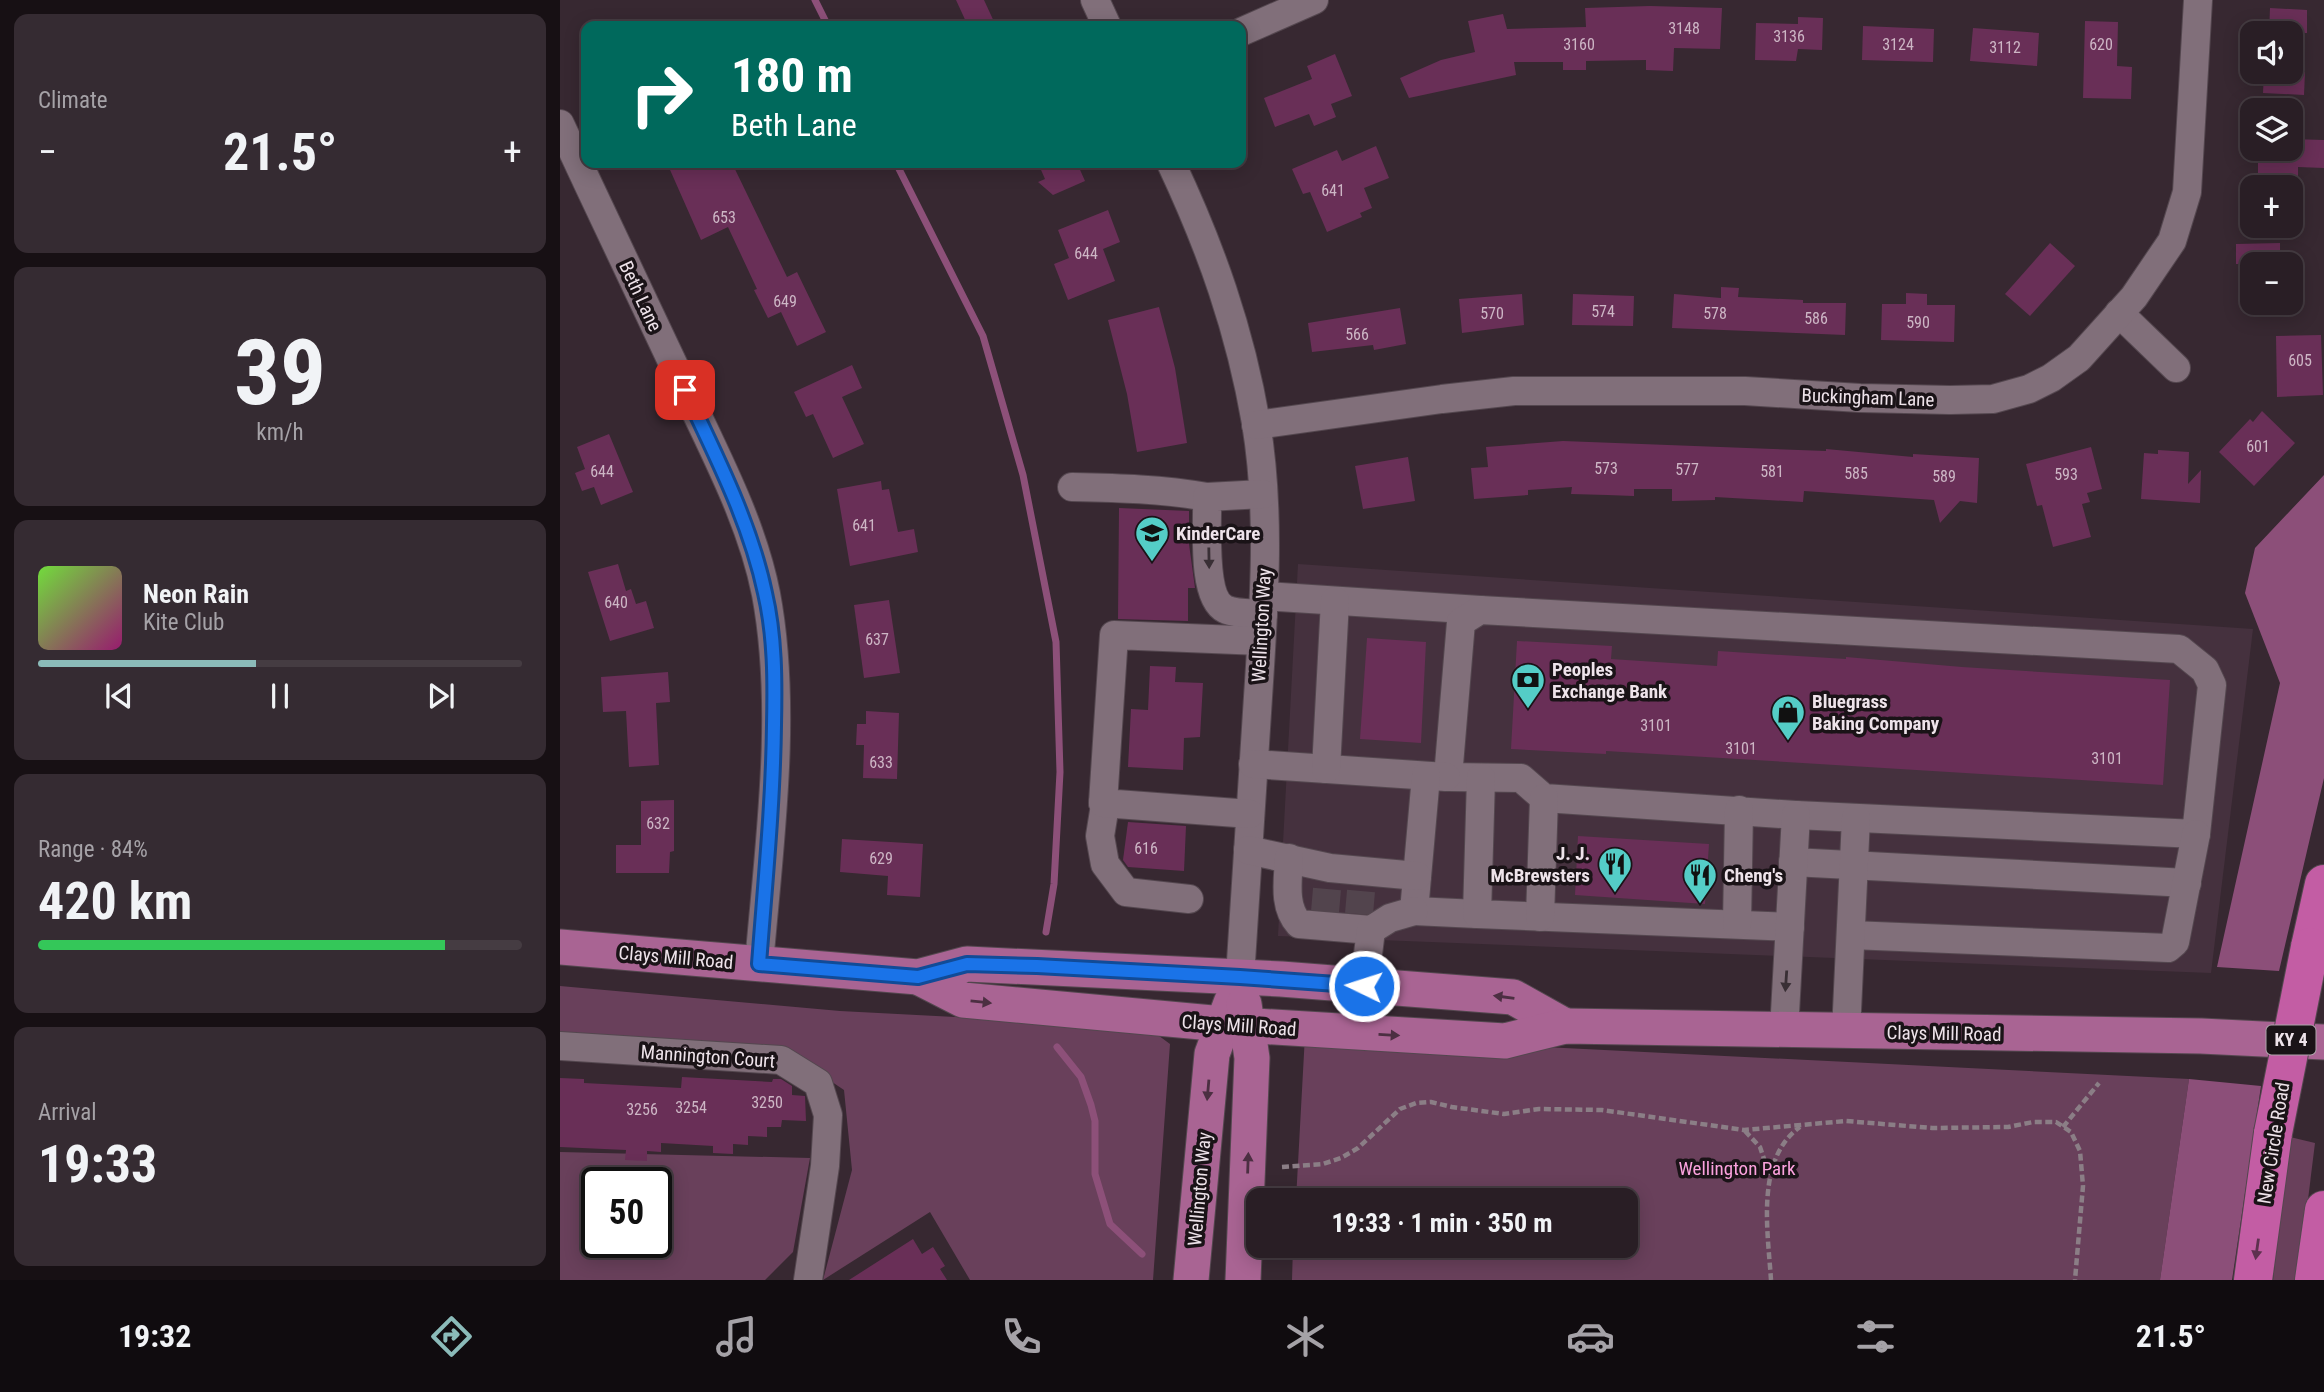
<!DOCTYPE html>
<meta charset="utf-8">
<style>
:root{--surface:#291e25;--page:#352b32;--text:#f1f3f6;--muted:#a5a2a7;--line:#453c42;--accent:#8bbbb9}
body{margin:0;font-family:"Roboto Condensed",sans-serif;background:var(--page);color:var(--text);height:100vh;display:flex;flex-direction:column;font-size:26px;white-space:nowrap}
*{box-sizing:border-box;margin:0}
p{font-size:23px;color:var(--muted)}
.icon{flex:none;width:38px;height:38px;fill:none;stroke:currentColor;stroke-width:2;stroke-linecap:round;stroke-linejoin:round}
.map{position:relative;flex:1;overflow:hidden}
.sheet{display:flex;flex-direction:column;gap:14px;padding:14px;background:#171014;width:560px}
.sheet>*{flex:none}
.guide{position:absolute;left:21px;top:21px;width:665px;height:147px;border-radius:14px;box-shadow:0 4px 18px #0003,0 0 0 2px var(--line);background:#00695c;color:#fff;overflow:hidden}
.buttons{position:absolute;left:1680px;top:21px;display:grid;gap:14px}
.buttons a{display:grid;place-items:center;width:63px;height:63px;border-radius:14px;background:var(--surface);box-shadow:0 4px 18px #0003,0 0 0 2px var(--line);font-size:35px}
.speed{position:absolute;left:21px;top:1167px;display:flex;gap:14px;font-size:35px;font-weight:700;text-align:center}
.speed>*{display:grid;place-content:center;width:91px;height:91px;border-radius:50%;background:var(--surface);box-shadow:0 4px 18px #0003,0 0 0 2px var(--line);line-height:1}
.speed .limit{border:4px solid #111;border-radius:10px;background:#fff;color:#111}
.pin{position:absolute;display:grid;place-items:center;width:60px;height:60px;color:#fff;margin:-30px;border-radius:14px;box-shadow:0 4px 10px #0006}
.me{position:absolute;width:77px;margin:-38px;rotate:274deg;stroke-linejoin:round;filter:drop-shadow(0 0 5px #0008)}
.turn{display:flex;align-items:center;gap:24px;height:147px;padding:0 35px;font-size:32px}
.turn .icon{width:91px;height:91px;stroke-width:2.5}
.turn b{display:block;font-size:49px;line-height:60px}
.big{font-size:52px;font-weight:700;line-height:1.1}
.sheet .widget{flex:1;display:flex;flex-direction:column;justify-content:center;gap:10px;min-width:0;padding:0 24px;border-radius:14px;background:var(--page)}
.sheet .dial{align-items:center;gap:0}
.dial b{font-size:91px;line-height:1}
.song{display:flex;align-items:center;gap:21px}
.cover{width:84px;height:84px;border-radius:10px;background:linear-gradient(135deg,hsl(100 70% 55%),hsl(320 70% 35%))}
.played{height:7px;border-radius:4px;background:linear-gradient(90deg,var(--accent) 45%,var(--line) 45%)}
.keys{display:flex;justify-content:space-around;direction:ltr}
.heat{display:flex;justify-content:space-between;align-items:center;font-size:38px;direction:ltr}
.charge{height:10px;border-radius:5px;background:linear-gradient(90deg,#34c759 84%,var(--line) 0)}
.trip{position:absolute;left:686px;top:1188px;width:392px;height:70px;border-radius:14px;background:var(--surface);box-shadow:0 4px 18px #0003,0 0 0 2px var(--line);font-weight:700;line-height:70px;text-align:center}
.dock{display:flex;height:112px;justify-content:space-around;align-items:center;background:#100c0f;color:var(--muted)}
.dock .icon{width:49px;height:49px}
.dock .active{color:var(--accent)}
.dock b{font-size:32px;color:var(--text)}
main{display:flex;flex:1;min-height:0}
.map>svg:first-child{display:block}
.built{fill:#45313e}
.green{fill:#69405b;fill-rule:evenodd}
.forest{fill:#8c4f79}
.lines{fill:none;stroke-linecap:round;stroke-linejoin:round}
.stream{stroke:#8d5079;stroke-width:7}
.building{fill:#692f57}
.minor-tunnel{stroke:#52444d;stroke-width:28;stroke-dasharray:28 14;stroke-linecap:butt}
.minor-casing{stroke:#54474f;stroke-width:30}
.major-casing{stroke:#54474f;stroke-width:37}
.highway-casing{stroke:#54474f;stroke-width:40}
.path{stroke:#8b7e86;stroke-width:4.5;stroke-dasharray:7 3.5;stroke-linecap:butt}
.minor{stroke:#816f7a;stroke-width:28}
.major{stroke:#a96493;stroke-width:35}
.highway{stroke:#c35da4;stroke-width:38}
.highway-bridge-casing{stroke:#54474f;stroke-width:40;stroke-linecap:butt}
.highway-bridge{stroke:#c35da4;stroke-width:38}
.oneway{fill:#392f35}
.oneway2{fill:#4c2f42}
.oneway3{fill:#5e314f}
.route-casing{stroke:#114b97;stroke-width:18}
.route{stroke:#1a73e8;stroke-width:12}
.labels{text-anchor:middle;stroke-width:7;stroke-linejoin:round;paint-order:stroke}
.number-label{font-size:16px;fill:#cdb6c5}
.shield{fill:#1a1317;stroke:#aea5ab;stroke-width:2}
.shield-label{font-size:18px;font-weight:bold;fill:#eee3ea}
.street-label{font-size:19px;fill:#eee3ea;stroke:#1a1317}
.poi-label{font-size:19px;font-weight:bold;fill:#eee3ea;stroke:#1a1317;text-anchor:start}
.park-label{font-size:19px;fill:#fca2de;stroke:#1a1317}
</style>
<main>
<section class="sheet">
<div class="widget"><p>Climate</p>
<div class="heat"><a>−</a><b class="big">21.5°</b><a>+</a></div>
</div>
<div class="widget dial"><b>39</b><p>km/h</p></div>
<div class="widget">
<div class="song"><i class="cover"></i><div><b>Neon Rain</b><p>Kite Club</p></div></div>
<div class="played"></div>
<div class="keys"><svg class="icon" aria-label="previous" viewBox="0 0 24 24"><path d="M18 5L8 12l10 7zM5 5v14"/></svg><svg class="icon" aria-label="pause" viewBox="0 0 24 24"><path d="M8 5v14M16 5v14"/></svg><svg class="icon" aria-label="next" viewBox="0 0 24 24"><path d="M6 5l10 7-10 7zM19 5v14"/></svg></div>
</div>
<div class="widget"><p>Range · 84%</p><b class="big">420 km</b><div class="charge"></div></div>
<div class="widget"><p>Arrival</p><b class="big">19:33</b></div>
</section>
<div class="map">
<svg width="1764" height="1280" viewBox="0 0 1764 1280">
<rect width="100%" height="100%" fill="#372831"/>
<polygon class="built" points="738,564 1693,629 1651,973 718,936"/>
<g class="green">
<polygon points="0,986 280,1011 587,1027 610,1044 593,1280 410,1280 370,1212 263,1280 292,1170 284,1090 232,1055 0,1036"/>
<polygon points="745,1035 1629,1079 1600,1280 732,1280 733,1246 1066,1246 1066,1200 736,1200"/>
<polygon points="1730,1137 1755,1143 1738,1280 1713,1280"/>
<path d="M0 1152 250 1158 233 1252 205 1280H0ZM37 1183H96V1242H37Z"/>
</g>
<g class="forest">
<polygon points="1764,475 1764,778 1719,971 1657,967 1720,683 1685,593 1695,548"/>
<polygon points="1629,1079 1701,1086 1672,1280 1600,1280"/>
</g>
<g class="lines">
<g class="stream">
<polyline points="255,0 268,26"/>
<polyline points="336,163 423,336 463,475 496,642 500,772 494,884 486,932"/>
<polyline points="497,1047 521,1077 531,1105 535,1121 535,1174 550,1224 582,1254"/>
</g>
</g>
<g class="building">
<polygon points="396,0 424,0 436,26 408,26"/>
<polygon points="1090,6 1162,8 1160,49 1114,48 1113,71 1086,70 1086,60 1026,61 1026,70 1003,70 1003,62 954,62 956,75 849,98 840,78 881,60 915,52 908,21 943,14 947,29 1026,27 1025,8"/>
<polygon points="1710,8 1747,10 1747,33 1709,33"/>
<polygon points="1238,17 1263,18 1262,50 1238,49 1236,61 1195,60 1196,23 1238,24"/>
<polygon points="1525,21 1558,22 1557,66 1572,67 1571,99 1523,98"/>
<polygon points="1303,26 1374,29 1373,62 1302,60"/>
<polygon points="1413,28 1479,33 1477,66 1410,61"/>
<polygon points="775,54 792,96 771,104 776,117 754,126 749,114 715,127 704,98 752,79 747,66"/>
<polygon points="1704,72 1745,72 1744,95 1703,93"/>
<polygon points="1731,139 1764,140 1764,168 1738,167 1738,187 1705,187 1705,179 1698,179 1698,159 1705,159 1705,149 1731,149"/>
<polygon points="816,146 829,178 804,188 812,208 800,213 802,217 767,232 750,192 743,194 732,169 777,150 782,161"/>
<polygon points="107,163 172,163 227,277 237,272 266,332 237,346 221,312 208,318 194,290 197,289 168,227 141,240"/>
<polygon points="478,163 517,163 525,181 493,195 478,182 485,179"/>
<polygon points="548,210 560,242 543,249 555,281 508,300 494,264 509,258 498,230"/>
<polygon points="1490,243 1515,266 1470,316 1445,294"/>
<polygon points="1720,243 1720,264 1676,264 1676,244"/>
<polygon points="1161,287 1179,288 1178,297 1243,300 1243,303 1286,303 1285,335 1112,328 1114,294 1161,298"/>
<polygon points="1346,293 1367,294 1367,305 1395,305 1394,342 1321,340 1322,304 1346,304"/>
<polygon points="962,294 964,325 902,333 899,299"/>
<polygon points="1013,294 1074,296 1073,326 1012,325"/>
<polygon points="599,307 615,368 627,443 577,452 567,394 548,320"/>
<polygon points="840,308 846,344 814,350 813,345 752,352 748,323"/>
<polygon points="1761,335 1763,395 1717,397 1716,336"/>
<polygon points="292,365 302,388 282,397 304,444 273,458 253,414 246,417 234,392"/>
<polygon points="1702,411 1735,443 1694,486 1659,452 1690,419 1693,422"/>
<polygon points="49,434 73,492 41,505 34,487 22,491 15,473 25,469 17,447"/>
<polygon points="1003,441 1266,451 1266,449 1353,457 1353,454 1419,458 1417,503 1400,501 1380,523 1374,500 1244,491 1243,502 1155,497 1155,500 1112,501 1112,489 1074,489 1074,496 1047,495 1011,494 1012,487 968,490 968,495 914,499 911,468 928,467 926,447"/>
<polygon points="1531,447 1542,489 1527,493 1530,502 1522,504 1531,537 1493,547 1482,505 1477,506 1466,464"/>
<polygon points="1598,450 1629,452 1628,484 1641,470 1640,503 1581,499 1584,453 1598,454"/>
<polygon points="848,457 855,501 803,509 795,466"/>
<polygon points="321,481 322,490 329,489 338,532 354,529 358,552 290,566 277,489"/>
<polygon points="559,508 629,511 629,544 635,588 628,588 628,621 558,619"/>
<polygon points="58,564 66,591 71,589 76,604 86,601 94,628 50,641 28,572"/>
<polygon points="329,600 340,673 304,678 294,605"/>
<polygon points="807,638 866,642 861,743 800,739"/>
<polygon points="957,641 1052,646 1051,659 1157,666 1158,651 1286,659 1286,657 1402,667 1610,680 1603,785 1046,751 1046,754 951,749"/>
<polygon points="590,666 616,667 615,682 643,683 640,737 624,738 623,770 568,767 571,709 588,710"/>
<polygon points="108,672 110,702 96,703 99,765 69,767 66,711 43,712 41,677"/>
<polygon points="306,711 339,713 337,779 303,778 304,745 296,745 297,724 306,724"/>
<polygon points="114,800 114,851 110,852 109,873 56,873 56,845 81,845 81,801"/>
<polygon points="568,822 626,826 624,871 568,867 563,860"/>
<polygon points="1018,836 1149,844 1145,904 1015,895"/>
<polygon points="282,839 363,844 360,897 327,895 328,876 280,872"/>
<polygon points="122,1077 212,1082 213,1079 221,1079 232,1086 232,1095 245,1096 246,1121 222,1120 221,1127 207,1127 207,1137 188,1136 188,1145 173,1144 173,1154 153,1153 153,1146 101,1143 101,1152 87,1151 87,1161 65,1160 66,1150 0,1147 0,1078 24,1079 24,1083 121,1088"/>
<polygon points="353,1239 362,1254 373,1247 385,1266 380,1269 387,1280 289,1280"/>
</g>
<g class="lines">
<g class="minor-tunnel">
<polyline points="765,912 767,889"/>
<polyline points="799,914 801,891"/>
</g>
<g class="minor-casing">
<g id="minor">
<polyline points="535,0 547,26"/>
<polyline points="681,32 754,0"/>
<path d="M0 124C41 212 83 300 124 387 155 454 192 522 206 594 228 711 209 846 199 964"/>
<path d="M611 163C651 248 680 330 696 423 711 513 704 606 698 697 692 790 686 884 680 977"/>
<polyline points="1559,313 1616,368"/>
<polyline points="696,425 882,399 954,391 1185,391 1300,398 1390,400 1433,399 1469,389 1491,378 1519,358 1574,297 1612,241 1627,192 1638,0"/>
<path d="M512 487C558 488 602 489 647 497"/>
<polyline points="704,596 920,610"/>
<polygon points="920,610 1619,649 1645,670 1652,685 1636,834 1236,815 984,798 961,778 888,777 901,622"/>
<path d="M703 614C691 613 675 614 665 609 641 597 648 522 647 497L703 494"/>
<polyline points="693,764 886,777"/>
<polyline points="766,769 775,601"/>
<polyline points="866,776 854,911 917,914"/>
<polyline points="921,778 917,914 1230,927"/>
<polyline points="543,803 545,805 540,836 545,864 566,892 629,899"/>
<polyline points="690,814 543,803 554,635 701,641"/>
<polyline points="688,850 770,868 857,876"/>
<path d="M729 858C728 881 723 906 739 924L811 930"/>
<polyline points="1233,862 1627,883"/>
<polyline points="980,917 984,798"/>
<polyline points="1177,924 1179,810"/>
<polyline points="1291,935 1608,948 1615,942 1636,834"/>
<polyline points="804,986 811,930 830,918 854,911"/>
<polyline points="1224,1031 1236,815"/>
<polyline points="1286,1032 1296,818"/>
<polyline points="0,1046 221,1060 258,1083 268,1115 265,1166 248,1280"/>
</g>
</g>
<g class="major-casing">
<g id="major">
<polyline points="0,947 358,977 407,964 721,979 953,997 1005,1026"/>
<polyline points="358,977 403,1000 663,1024 945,1041 1005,1026 1641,1036 1764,1042"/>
<polyline points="631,1280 652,1054 671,1003"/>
<polyline points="683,1280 692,1058 684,1004"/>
</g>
</g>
<g class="highway-casing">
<g id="highway">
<polyline points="1750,947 1764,884"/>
<polyline points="1693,1280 1713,1133"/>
<polyline points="1754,1280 1764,1210"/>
</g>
</g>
<g class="path">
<polyline points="1503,1127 1539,1083"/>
<polyline points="1185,1131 1200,1147 1209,1174"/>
<polyline points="722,1167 763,1164 781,1158 798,1148 840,1109 856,1103 871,1102 892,1107 944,1114 979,1109 1042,1110 1184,1130 1286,1121 1372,1128 1448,1127 1473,1122 1496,1122 1511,1132 1520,1151 1523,1186 1515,1280"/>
<path d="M1211 1280C1208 1232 1195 1159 1240 1127"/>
</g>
<use href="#minor" class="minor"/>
<use href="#major" class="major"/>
<use href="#highway" class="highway"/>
<g class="highway-bridge-casing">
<polyline id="highway-bridge" points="1713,1133 1750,947"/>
</g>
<use href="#highway-bridge" class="highway-bridge"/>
</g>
<defs><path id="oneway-solid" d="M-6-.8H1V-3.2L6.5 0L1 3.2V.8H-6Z" transform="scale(1.75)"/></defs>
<g class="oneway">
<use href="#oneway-solid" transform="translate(649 558) rotate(89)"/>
<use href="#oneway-solid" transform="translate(1226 981) rotate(94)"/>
</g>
<g class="oneway2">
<use href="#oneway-solid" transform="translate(944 997) rotate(-172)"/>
<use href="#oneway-solid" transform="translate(421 1002) rotate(6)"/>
<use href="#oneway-solid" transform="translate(829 1035) rotate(3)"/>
<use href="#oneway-solid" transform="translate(648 1090) rotate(95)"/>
<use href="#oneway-solid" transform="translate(688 1163) rotate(-88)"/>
</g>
<use class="oneway3" href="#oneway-solid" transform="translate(1697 1249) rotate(98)"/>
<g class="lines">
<g class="route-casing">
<path id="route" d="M125 390C156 456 190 522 205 593 215 636 215 681 214 725 213 805 205 884 199 964L358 977 407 964 477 966 680 977 804 986"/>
</g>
<use href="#route" class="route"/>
</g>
<defs>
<g id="school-pin" transform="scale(1.75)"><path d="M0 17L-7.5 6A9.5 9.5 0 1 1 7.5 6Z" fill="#54cdc7" stroke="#1a1317"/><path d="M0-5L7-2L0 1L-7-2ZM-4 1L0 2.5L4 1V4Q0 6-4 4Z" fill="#111"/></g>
<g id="bank-pin" transform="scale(1.75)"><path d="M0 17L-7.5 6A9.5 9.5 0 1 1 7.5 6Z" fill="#54cdc7" stroke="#1a1317"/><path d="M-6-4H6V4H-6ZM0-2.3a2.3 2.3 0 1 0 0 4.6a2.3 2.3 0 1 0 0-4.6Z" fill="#111"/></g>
<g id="shop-pin" transform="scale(1.75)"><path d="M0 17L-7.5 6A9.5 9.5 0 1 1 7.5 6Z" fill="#54cdc7" stroke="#1a1317"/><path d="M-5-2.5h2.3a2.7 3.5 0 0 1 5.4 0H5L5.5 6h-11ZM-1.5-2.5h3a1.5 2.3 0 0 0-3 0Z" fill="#111"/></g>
<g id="restaurant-pin" transform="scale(1.75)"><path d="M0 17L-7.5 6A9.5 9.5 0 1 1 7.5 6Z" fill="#54cdc7" stroke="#1a1317"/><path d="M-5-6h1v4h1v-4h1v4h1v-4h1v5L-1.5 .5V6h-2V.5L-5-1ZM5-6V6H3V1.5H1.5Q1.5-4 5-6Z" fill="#111"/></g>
</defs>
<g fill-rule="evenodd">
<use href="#school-pin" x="592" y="533"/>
<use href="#bank-pin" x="968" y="680"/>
<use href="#shop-pin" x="1228" y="712"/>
<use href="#restaurant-pin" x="1055" y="864"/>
<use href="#restaurant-pin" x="1140" y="875"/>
</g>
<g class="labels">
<g class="number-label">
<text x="1124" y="34">3148</text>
<text x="1229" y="42">3136</text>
<text x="1019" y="50">3160</text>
<text x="1338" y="50">3124</text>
<text x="1541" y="50">620</text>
<text x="1445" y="53">3112</text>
<text x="773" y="196">641</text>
<text x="164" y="223">653</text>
<text x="526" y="259">644</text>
<text x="225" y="307">649</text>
<text x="1043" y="317">574</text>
<text x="932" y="319">570</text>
<text x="1155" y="319">578</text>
<text x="1256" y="324">586</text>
<text x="1358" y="328">590</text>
<text x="797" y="340">566</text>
<text x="1740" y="366">605</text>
<text x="1698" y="452">601</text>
<text x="1046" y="474">573</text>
<text x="1127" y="475">577</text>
<text x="42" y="477">644</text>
<text x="1212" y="477">581</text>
<text x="1296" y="479">585</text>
<text x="1506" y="480">593</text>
<text x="1384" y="482">589</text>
<text x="304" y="531">641</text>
<text x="56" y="608">640</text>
<text x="317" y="645">637</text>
<text x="1096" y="731">3101</text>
<text x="1181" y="754">3101</text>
<text x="1547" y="764">3101</text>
<text x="321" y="768">633</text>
<text x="98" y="829">632</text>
<text x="586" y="854">616</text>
<text x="321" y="864">629</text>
<text x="207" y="1108">3250</text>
<text x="131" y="1113">3254</text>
<text x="82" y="1115">3256</text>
</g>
<rect class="shield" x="1706.5" y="1025.5" width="49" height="29" rx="5"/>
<g class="shield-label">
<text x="1731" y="1046">KY 4</text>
</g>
<g class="street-label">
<text transform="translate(81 296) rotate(65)" y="7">Beth Lane</text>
<text transform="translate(1308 397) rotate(2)" y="7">Buckingham Lane</text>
<text transform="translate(701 625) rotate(-87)" y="7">Wellington Way</text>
<text transform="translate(116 957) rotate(5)" y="7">Clays Mill Road</text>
<text transform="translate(679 1025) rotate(4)" y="7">Clays Mill Road</text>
<text transform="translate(1384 1033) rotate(1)" y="7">Clays Mill Road</text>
<text transform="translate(148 1056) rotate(4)" y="7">Mannington Court</text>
<text transform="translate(1713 1143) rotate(-81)" y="7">New Circle Road</text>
<text transform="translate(639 1189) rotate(-85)" y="7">Wellington Way</text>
</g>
<g class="poi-label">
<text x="616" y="540">KinderCare</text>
<text x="992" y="676">Peoples<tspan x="992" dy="22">Exchange Bank</tspan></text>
<text x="1252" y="708">Bluegrass<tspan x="1252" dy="22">Baking Company</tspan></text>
<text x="1030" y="860" text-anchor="end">J. J.<tspan x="1030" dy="22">McBrewsters</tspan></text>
<text x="1164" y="882">Cheng's</text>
</g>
<g class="park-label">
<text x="1177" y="1175">Wellington Park</text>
</g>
</g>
</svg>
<div class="buttons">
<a><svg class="icon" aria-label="sound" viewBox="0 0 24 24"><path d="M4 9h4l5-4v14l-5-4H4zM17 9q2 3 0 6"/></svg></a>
<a><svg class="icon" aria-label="layers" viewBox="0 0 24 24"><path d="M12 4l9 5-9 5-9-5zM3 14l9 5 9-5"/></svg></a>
<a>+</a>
<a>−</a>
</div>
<div class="speed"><div class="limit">50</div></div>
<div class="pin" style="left:125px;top:390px;background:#d93025"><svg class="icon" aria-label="arrive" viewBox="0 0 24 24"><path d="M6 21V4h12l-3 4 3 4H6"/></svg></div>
<svg class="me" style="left:804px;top:986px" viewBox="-20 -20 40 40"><circle r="17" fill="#1a73e8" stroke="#fff" stroke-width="3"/><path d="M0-11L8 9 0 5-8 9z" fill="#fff"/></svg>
<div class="trip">19:33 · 1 min · 350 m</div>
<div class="guide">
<div class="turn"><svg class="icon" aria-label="right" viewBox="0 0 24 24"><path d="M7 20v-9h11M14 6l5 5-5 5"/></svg><div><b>180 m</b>Beth Lane</div></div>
</div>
</div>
</main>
<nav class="dock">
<b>19:32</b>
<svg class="icon active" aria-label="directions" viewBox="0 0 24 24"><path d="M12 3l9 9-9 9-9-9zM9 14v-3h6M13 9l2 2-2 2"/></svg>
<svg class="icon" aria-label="music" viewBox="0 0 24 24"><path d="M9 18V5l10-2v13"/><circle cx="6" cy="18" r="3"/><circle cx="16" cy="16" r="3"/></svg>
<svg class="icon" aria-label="phone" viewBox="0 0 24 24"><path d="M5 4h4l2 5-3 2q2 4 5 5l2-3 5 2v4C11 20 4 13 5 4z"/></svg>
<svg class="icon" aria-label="climate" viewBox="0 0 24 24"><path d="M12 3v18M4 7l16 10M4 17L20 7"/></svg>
<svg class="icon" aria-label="car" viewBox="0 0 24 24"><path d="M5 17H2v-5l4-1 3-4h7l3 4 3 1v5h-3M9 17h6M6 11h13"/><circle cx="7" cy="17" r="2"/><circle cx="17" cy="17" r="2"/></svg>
<svg class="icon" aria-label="filters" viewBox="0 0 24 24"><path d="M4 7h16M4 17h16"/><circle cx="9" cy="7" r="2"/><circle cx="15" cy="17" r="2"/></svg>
<b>21.5°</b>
</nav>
